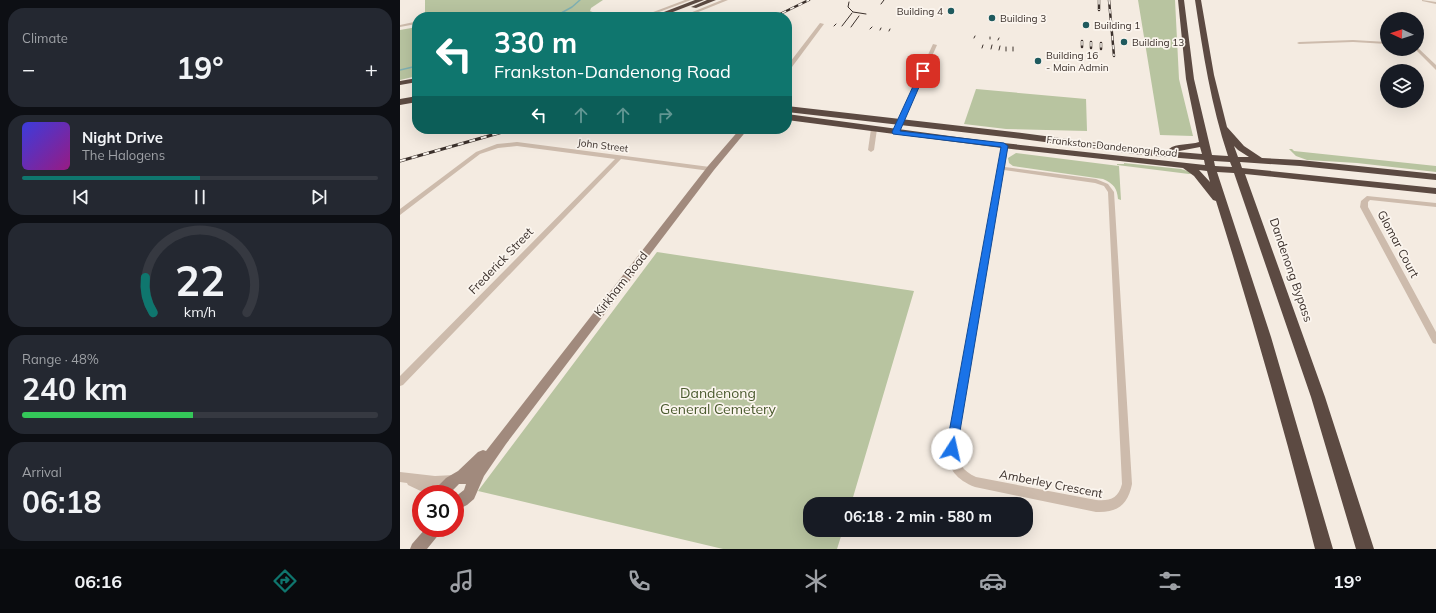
<!DOCTYPE html>
<meta charset="utf-8">
<style>
:root{--surface:#171b24;--page:#242831;--text:#f1f3f6;--muted:#9ea1a6;--line:#363941;--accent:#0f766e}
body{margin:0;font-family:Mulish,sans-serif;background:var(--page);color:var(--text);height:100vh;display:flex;flex-direction:column;font-size:15px;white-space:nowrap}
*{box-sizing:border-box;margin:0}
p{font-size:13px;color:var(--muted)}
.icon{flex:none;width:22px;height:22px;fill:none;stroke:currentColor;stroke-width:2;stroke-linecap:round;stroke-linejoin:round}
.map{position:relative;flex:1;overflow:hidden}
.sheet{display:flex;flex-direction:column;gap:8px;padding:8px;background:#0d0f14;width:400px}
.sheet>*{flex:none}
.banner{position:absolute;left:12px;top:12px;width:380px;height:122px;border-radius:16px;box-shadow:0 4px 16px #0002;background:#0f766e;color:#fff;overflow:hidden}
.needle{width:26px;rotate:273deg}
.tools{position:absolute;left:980px;top:12px;display:grid;gap:8px}
.tools a{display:grid;place-items:center;width:44px;height:44px;border-radius:50%;background:var(--surface);box-shadow:0 4px 16px #0002;font-size:20px}
.speed{position:absolute;left:12px;top:485px;display:flex;gap:8px;font-size:20px;font-weight:700;text-align:center}
.speed>*{display:grid;place-content:center;width:52px;height:52px;border-radius:50%;background:var(--surface);box-shadow:0 4px 16px #0002;line-height:1}
.speed .limit{border:6px solid #d22;background:#fff;color:#111}
.pin{position:absolute;display:grid;place-items:center;width:34px;height:34px;color:#fff;margin:-17px;border-radius:8px;box-shadow:0 2px 6px #0006}
.me{position:absolute;width:44px;margin:-22px;rotate:10deg;stroke-linejoin:round;filter:drop-shadow(0 0 3px #0008)}
.turn{display:flex;align-items:center;gap:14px;height:84px;padding:0 16px;font-size:18px}
.turn .icon{width:52px;height:52px;stroke-width:2.5}
.turn b{display:block;font-size:28px;line-height:34px}
.lanes{display:flex;align-items:center;height:38px;padding:0 16px;background:#0003;justify-content:center;gap:20px;direction:ltr}
.lanes .off{opacity:.35}
.big{font-size:30px;font-weight:700;line-height:1.1}
.sheet .card{flex:1;display:flex;flex-direction:column;justify-content:center;gap:6px;min-width:0;padding:0 14px;border-radius:16px;background:var(--page)}
.sheet .dial{align-items:center;gap:0}
.dial svg{height:104px;overflow:visible;fill:none;stroke:var(--line);stroke-width:7;stroke-linecap:round;text-anchor:middle}
.dial text{fill:var(--text);stroke:none}
.song{display:flex;align-items:center;gap:12px}
.cover{width:48px;height:48px;border-radius:6px;background:linear-gradient(135deg,hsl(240 70% 55%),hsl(310 70% 35%))}
.played{height:4px;border-radius:2px;background:linear-gradient(90deg,var(--accent) 50%,var(--line) 50%)}
.keys{display:flex;justify-content:space-around;direction:ltr}
.heat{display:flex;justify-content:space-between;align-items:center;font-size:22px;direction:ltr}
.charge{height:6px;border-radius:3px;background:linear-gradient(90deg,#34c759 48%,var(--line) 0)}
.trip{position:absolute;left:403px;top:497px;width:230px;height:40px;border-radius:16px;background:var(--surface);box-shadow:0 4px 16px #0002;font-weight:700;line-height:40px;text-align:center}
.tab-bar{display:flex;height:64px;justify-content:space-around;align-items:center;background:#090b0e;color:var(--muted)}
.tab-bar .icon{width:28px;height:28px}
.tab-bar .on{color:var(--accent)}
.tab-bar b{font-size:18px;color:var(--text)}
main{display:flex;flex:1;min-height:0}
.map>svg:first-child{display:block}
.green{fill:#b8c4a0}
.lines{fill:none;stroke-linecap:round;stroke-linejoin:round}
.stream{stroke:#7fb0b2;stroke-width:1.5}
.street{fill:#cdbbac;fill-rule:evenodd}
.secondary{fill:#a18a7d;fill-rule:evenodd}
.highway{fill:#5c4a42;fill-rule:evenodd}
.tram{stroke:#3b302b;stroke-width:1}
.rail-far1-casing{stroke:#3b302b;stroke-width:2.5}
.rail-casing{stroke:#3b302b;stroke-width:3}
.rail-far1{stroke:#fbf5ee;stroke-width:1.5;stroke-dasharray:4.5;stroke-linecap:butt}
.rail{stroke:#fbf5ee;stroke-width:2;stroke-dasharray:6;stroke-linecap:butt}
.route{fill:#1a73e8;stroke:#114b97}
.poi-dot{fill:#1f5a5e;stroke:#fbf5ee;stroke-width:1.5}
.labels{text-anchor:middle;stroke-width:3.5;stroke-linejoin:round;paint-order:stroke}
.far-poi-label{font-size:10px;fill:#3b302b;stroke:#fbf5ee;text-anchor:start}
.far-street-label{font-size:10px;fill:#3b302b;stroke:#fbf5ee}
.street-label{font-size:12px;fill:#3b302b;stroke:#fbf5ee}
.near-park-label{font-size:14px;fill:#4a5a2e;stroke:#fbf5ee}
</style>
<main>
<section class="sheet">
<div class="card"><p>Climate</p>
<div class="heat"><a>−</a><b class="big">19°</b><a>+</a></div>
</div>
<div class="card">
<div class="song"><i class="cover"></i><div><b>Night Drive</b><p>The Halogens</p></div></div>
<div class="played"></div>
<div class="keys"><svg class="icon" aria-label="previous" viewBox="0 0 24 24"><path d="M18 5L8 12l10 7zM5 5v14"/></svg><svg class="icon" aria-label="pause" viewBox="0 0 24 24"><path d="M8 5v14M16 5v14"/></svg><svg class="icon" aria-label="next" viewBox="0 0 24 24"><path d="M6 5l10 7-10 7zM19 5v14"/></svg></div>
</div>
<div class="card dial"><svg viewBox="0 0 100 80">
<path d="M14 69A42 42 0 1 1 86 69"/>
<path d="M14 69A42 42 0 0 1 8 42" stroke="#0f766e"/>
<text x="50" y="56" font-size="32" font-weight="700">22</text>
<text x="50" y="72" font-size="11">km/h</text>
</svg></div>
<div class="card"><p>Range · 48%</p><b class="big">240 km</b><div class="charge"></div></div>
<div class="card"><p>Arrival</p><b class="big">06:18</b></div>
</section>
<div class="map">
<svg width="1036" height="549" viewBox="0 0 1036 549">
<rect width="100%" height="100%" fill="#f4ebe1"/>
<g class="green">
<polygon points="25,0 203,0 191,8 190,11 200,15 196,17 25,17"/>
<polygon points="738,0 775,0 779,79 793,136 760,135"/>
<polygon points="17,27 17,76 0,80 0,30"/>
<polygon points="576,89 686,99 687,131 606,129 564,124"/>
<polygon points="889,149 892,149 894,151 1036,166 1036,172 957,163 907,160 896,156"/>
<path d="M616 153 719 166 721 200 718 199C717 188 714 184 703 179L613 166 609 163 608 158Z"/>
<polygon points="724,163 781,169 794,173 789,174 717,165 717,164 724,164"/>
<polygon points="257,252 514,291 451,504 410,504 410,530 443,530 437,549 323,549 78,491"/>
</g>
<g class="lines">
<g class="stream">
<polyline points="154,17 172,7 180,0"/>
<polyline points="0,70 17,66"/>
</g>
<g class="street">
<polygon points="285,0 291,0 246,17 240,17"/>
<polygon points="322,0 328,0 286,17 280,17"/>
<polygon points="1022,0 1036,2 1036,4 1022,1"/>
<polygon points="14,22 16,23 16,24 0,27 0,25"/>
<polygon points="420,23 424,24 389,71 387,72 387,66"/>
<polygon points="953,40 987,42 987,44 953,42 899,44 897,43 899,42"/>
<polygon points="533,44 537,45 503,122 502,123 498,123 497,122"/>
<polygon points="1017,47 1036,65 1036,70 1015,49 1017,49"/>
<polygon points="474,127 477,129 474,150 471,152 468,150 471,129"/>
<polygon points="117,142 310,167 313,169 310,171 221,159 3,385 0,386 0,376 215,159 117,146 98,148 80,154 0,215 0,209 76,152 97,144"/>
<path d="M605 144 608 146 605 167 696 179 708 184 714 192 732 484C728 505 717 513 696 512L575 487C557 480 547 469 547 449L598 168 602 146ZM604 170 695 183 704 186 708 192 722 484C718 499 710 501 696 500L576 477C563 471 557 463 557 449Z"/>
<polygon points="967,196 1036,203 1036,207 970,200 968,202 968,207 1036,332 1036,344 1033,343 960,207 961,201"/>
<polygon points="0,472 35,476 54,475 58,476 59,480 58,484 54,485 34,486 42,490 43,494 27,494 8,485 7,483 0,482"/>
</g>
<g class="secondary">
<polygon points="340,129 348,129 314,170 106,444 84,476 74,499 67,505 55,511 55,497 64,490 66,484 59,484 49,494 35,494 39,485 46,478 58,471 78,452 83,450 86,451 308,166"/>
<polygon points="26,528 42,528 40,533 27,549 10,549 12,544"/>
</g>
<g class="highway">
<polygon points="295,0 304,0 260,17 251,17"/>
<polygon points="307,0 316,0 296,8 291,7"/>
<path d="M778 0H784L794 79 812 155 828 156C811 105 803 53 795 0H801L814 75 827 127 844 146 862 158 900 160 1036 174V180L900 166 840 162 842 168 1036 188V194L845 174 925 397 974 549H956L911 397 834 173 817 172 871 337 933 549H915C885 432 852 316 816 201L813 200 794 176 783 168 594 147 387 120V114L594 142 805 165 804 160 743 155 622 139 387 112V106L622 133 743 149 802 154 800 147 774 152 769 149C776 143 790 145 799 142L786 79ZM834 146 838 150 849 157H838ZM814 161 830 162 832 167 815 166ZM799 170 807 171 810 182Z"/>
<polygon points="17,78 17,82 0,85 0,81"/>
<polygon points="17,96 17,102 0,105 0,99"/>
</g>
<g class="tram">
<polyline points="449,2 448,7 453,12 466,14"/>
<polyline points="481,4 484,0"/>
<polyline points="434,26 436,24"/>
<polyline points="442,26 452,13"/>
<polyline points="451,27 459,16"/>
<polyline points="470,29 472,27"/>
<polyline points="480,30 481,28"/>
<polyline points="489,31 490,29"/>
<polyline points="590,37 590,39"/>
<polyline points="574,38 575,36"/>
<polyline points="598,40 599,38"/>
<polyline points="606,47 606,51"/>
<polyline points="613,47 613,51"/>
<polyline points="582,48 583,45"/>
<polyline points="591,49 592,45"/>
<polyline points="599,50 600,46"/>
</g>
<g class="rail-far1-casing">
<g id="rail-far1">
<polyline points="699,0 699,10"/>
<polyline points="709,0 714,56"/>
<polyline points="374,17 409,0"/>
<polyline points="682,41 682,47"/>
<polyline points="691,42 691,48"/>
<polyline points="701,43 701,49"/>
</g>
</g>
<g class="rail-casing">
<polyline id="rail" points="0,161 113,129"/>
</g>
<use href="#rail-far1" class="rail-far1"/>
<use href="#rail" class="rail"/>
</g>
<polygon class="route" points="521,69 526,71 500,131 604,143 608,146 557,449 556,453 552,454 547,453 546,449 601,147 493,134 492,132"/>
<g class="poi-dot">
<circle cx="551" cy="11" r="4"/>
<circle cx="592" cy="18" r="4"/>
<circle cx="686" cy="25" r="4"/>
<circle cx="724" cy="42" r="4"/>
<circle cx="638" cy="61" r="4"/>
</g>
<g class="labels">
<g class="far-poi-label">
<text x="543" y="15" text-anchor="end">Building 4</text>
<text x="600" y="22">Building 3</text>
<text x="694" y="29">Building 1</text>
<text x="732" y="46">Building 13</text>
<text x="646" y="59">Building 16<tspan x="646" dy="12">- Main Admin</tspan></text>
</g>
<g class="far-street-label">
<text transform="translate(203 145) rotate(7)" y="4">John Street</text>
<text transform="translate(712 146) rotate(6)" y="4">Frankston-Dandenong Road</text>
</g>
<g class="street-label">
<text transform="translate(998 244) rotate(62)" y="4">Glomar Court</text>
<text transform="translate(101 261) rotate(-46)" y="4">Frederick Street</text>
<text transform="translate(891 270) rotate(71)" y="4">Dandenong Bypass</text>
<text transform="translate(221 284) rotate(-52)" y="4">Kirkham Road</text>
<text transform="translate(651 484) rotate(11)" y="4">Amberley Crescent</text>
</g>
<g class="near-park-label">
<text x="318" y="398">Dandenong<tspan x="318" dy="16">General Cemetery</tspan></text>
</g>
</g>
</svg>
<div class="tools">
<a><svg class="needle" viewBox="-14 -14 28 28"><path d="M0-13l5 13h-10z" fill="#e53935"/><path d="M0 13l5-13h-10z" fill="#9ea1a6"/></svg></a>
<a><svg class="icon" aria-label="layers" viewBox="0 0 24 24"><path d="M12 4l9 5-9 5-9-5zM3 14l9 5 9-5"/></svg></a>
</div>
<div class="speed"><div class="limit">30</div></div>
<div class="pin" style="left:523px;top:71px;background:#d93025"><svg class="icon" aria-label="arrive" viewBox="0 0 24 24"><path d="M6 21V4h12l-3 4 3 4H6"/></svg></div>
<svg class="me" style="left:552px;top:449px" viewBox="-20 -20 40 40"><circle r="19" fill="#fff"/><path d="M0-13L10 11 0 6-10 11z" fill="#1a73e8"/></svg>
<div class="trip">06:18 · 2 min · 580 m</div>
<div class="banner">
<div class="turn"><svg class="icon" aria-label="left" viewBox="0 0 24 24"><path d="M17 20v-9H6M10 6l-5 5 5 5"/></svg><div><b>330 m</b>Frankston-Dandenong Road</div></div>
<div class="lanes"><svg class="icon" aria-label="left" viewBox="0 0 24 24"><path d="M17 20v-9H6M10 6l-5 5 5 5"/></svg><svg class="icon off" aria-label="ahead" viewBox="0 0 24 24"><path d="M12 20V5M6 11l6-6 6 6"/></svg><svg class="icon off" aria-label="ahead" viewBox="0 0 24 24"><path d="M12 20V5M6 11l6-6 6 6"/></svg><svg class="icon off" aria-label="right" viewBox="0 0 24 24"><path d="M7 20v-9h11M14 6l5 5-5 5"/></svg></div>
</div>
</div>
</main>
<nav class="tab-bar">
<b>06:16</b>
<svg class="icon on" aria-label="directions" viewBox="0 0 24 24"><path d="M12 3l9 9-9 9-9-9zM9 14v-3h6M13 9l2 2-2 2"/></svg>
<svg class="icon" aria-label="music" viewBox="0 0 24 24"><path d="M9 18V5l10-2v13"/><circle cx="6" cy="18" r="3"/><circle cx="16" cy="16" r="3"/></svg>
<svg class="icon" aria-label="phone" viewBox="0 0 24 24"><path d="M5 4h4l2 5-3 2q2 4 5 5l2-3 5 2v4C11 20 4 13 5 4z"/></svg>
<svg class="icon" aria-label="climate" viewBox="0 0 24 24"><path d="M12 3v18M4 7l16 10M4 17L20 7"/></svg>
<svg class="icon" aria-label="car" viewBox="0 0 24 24"><path d="M5 17H2v-5l4-1 3-4h7l3 4 3 1v5h-3M9 17h6M6 11h13"/><circle cx="7" cy="17" r="2"/><circle cx="17" cy="17" r="2"/></svg>
<svg class="icon" aria-label="filters" viewBox="0 0 24 24"><path d="M4 7h16M4 17h16"/><circle cx="9" cy="7" r="2"/><circle cx="15" cy="17" r="2"/></svg>
<b>19°</b>
</nav>
